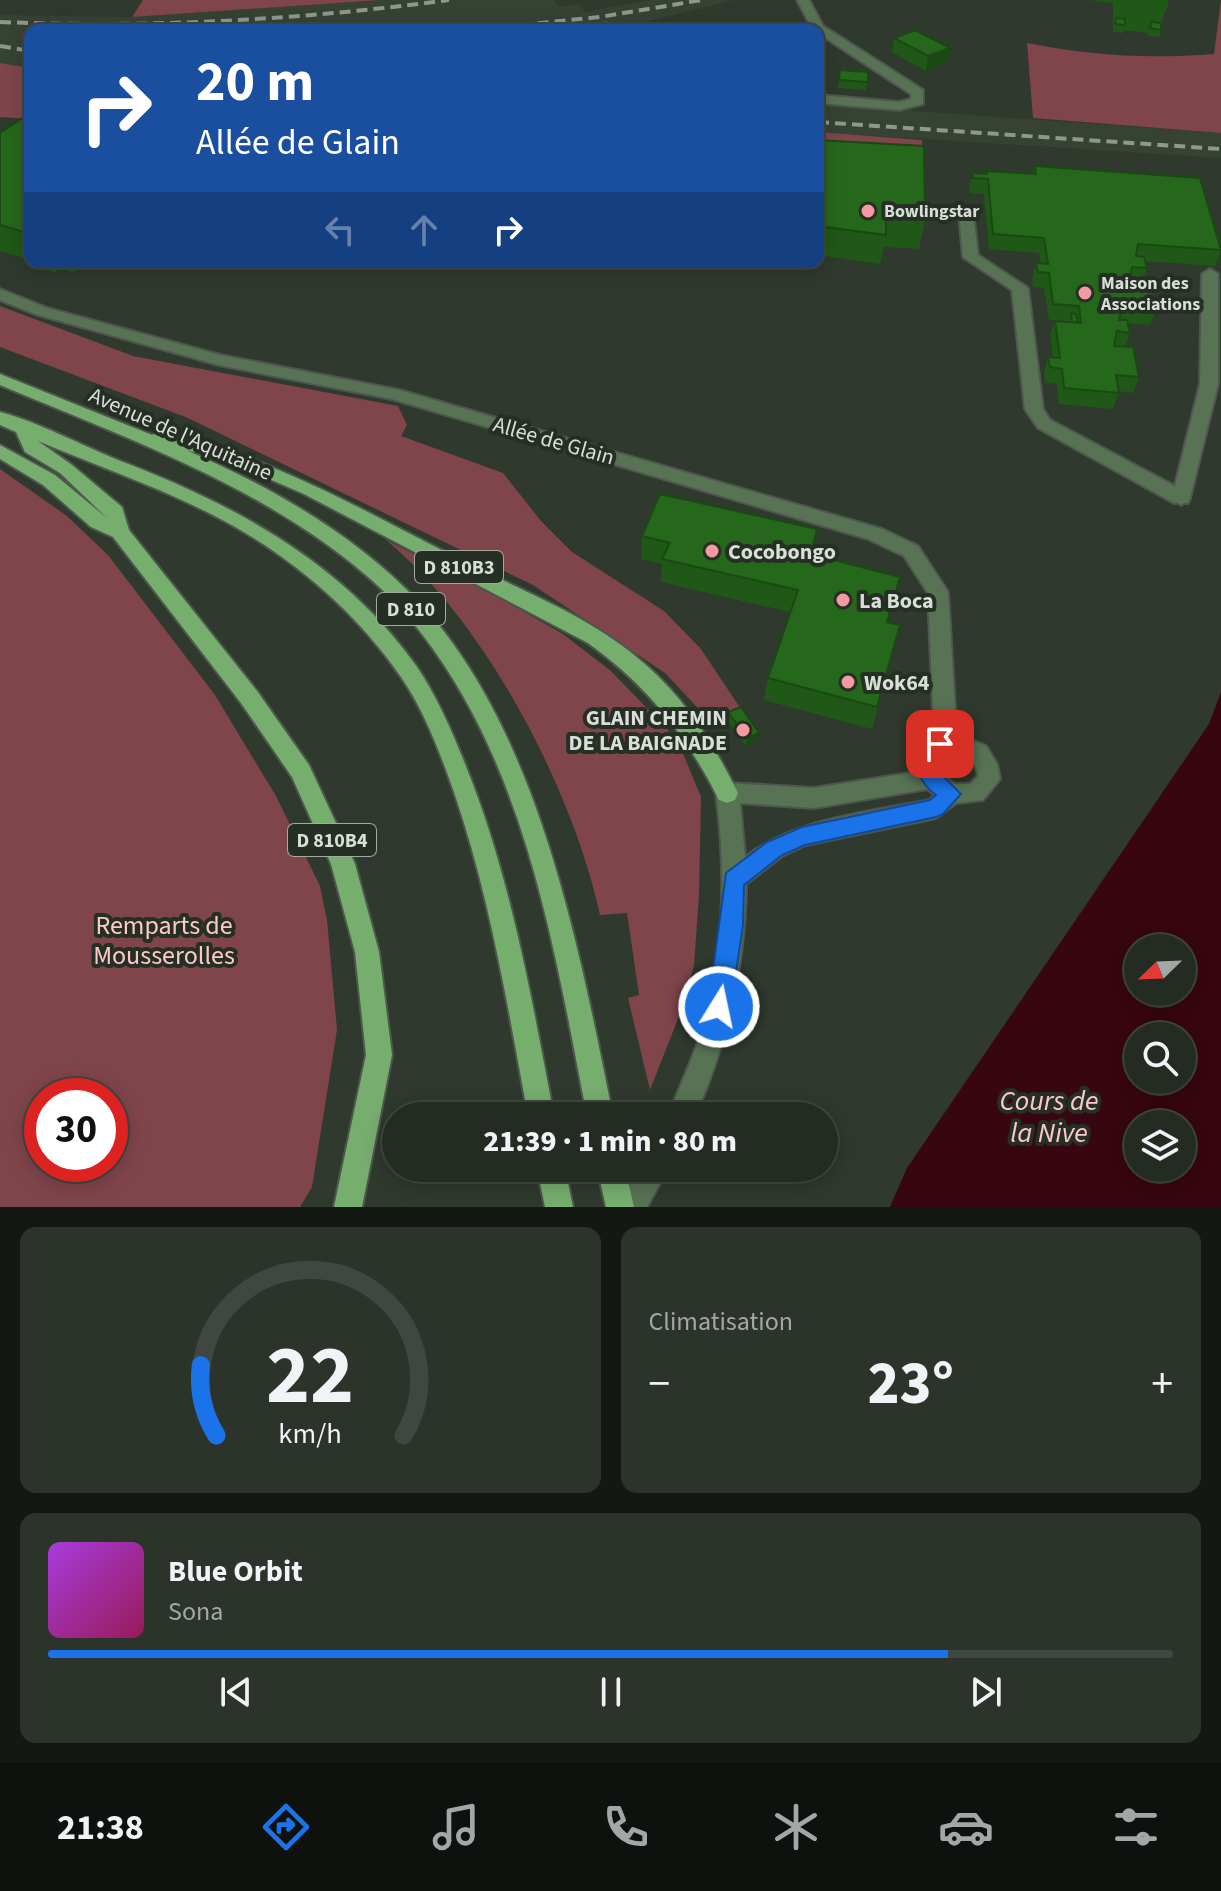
<!DOCTYPE html>
<html lang="fr">
<meta charset="utf-8">
<style>
:root{--surface:#232b22;--page:#2b332a;--text:#f1f3f6;--muted:#a3a7a5;--line:#404740;--accent:#1a73e8}
body{margin:0;font-family:"Source Sans 3",sans-serif;background:var(--page);color:var(--text);height:100vh;display:flex;flex-direction:column;font-size:30px;white-space:nowrap}
*{box-sizing:border-box;margin:0}
p{font-size:26px;color:var(--muted)}
.icon{flex:none;width:44px;height:44px;fill:none;stroke:currentColor;stroke-width:2;stroke-linecap:round;stroke-linejoin:round}
.map{position:relative;height:1207px;overflow:hidden}
.sheet{display:flex;flex-direction:column;gap:20px;padding:20px;background:#131813;flex:1}
.sheet>*{flex:none}
.guide{position:absolute;left:24px;top:24px;width:800px;height:244px;border-radius:16px;box-shadow:0 4px 20px #0003,0 0 0 2px var(--line);background:#1a4fa0;color:#fff;overflow:hidden}
.needle{width:52px;rotate:247deg}
.fabs{position:absolute;left:1124px;top:934px;display:grid;gap:16px}
.fabs a{display:grid;place-items:center;width:72px;height:72px;border-radius:50%;background:var(--surface);box-shadow:0 4px 20px #0003,0 0 0 2px var(--line);font-size:40px}
.speed{position:absolute;left:24px;top:1078px;display:flex;gap:16px;font-size:40px;font-weight:700;text-align:center}
.speed>*{display:grid;place-content:center;width:104px;height:104px;border-radius:50%;background:var(--surface);box-shadow:0 4px 20px #0003,0 0 0 2px var(--line);line-height:1}
.speed .limit{border:12px solid #d22;background:#fff;color:#111}
.pin{position:absolute;display:grid;place-items:center;width:68px;height:68px;color:#fff;margin:-34px;border-radius:16px;box-shadow:0 4px 12px #0006}
.me{position:absolute;width:88px;margin:-44px;rotate:10deg;stroke-linejoin:round;filter:drop-shadow(0 0 6px #0008)}
.turn{display:flex;align-items:center;gap:28px;height:168px;padding:0 40px;font-size:36px}
.turn .icon{width:104px;height:104px;stroke-width:2.5}
.turn b{display:block;font-size:56px;line-height:68px}
.lanes{display:flex;align-items:center;height:76px;padding:0 40px;background:#0003;justify-content:center;gap:40px;direction:ltr}
.lanes .off{opacity:.35}
.big{font-size:60px;font-weight:800;line-height:1.1}
.sheet .card{flex:1;display:flex;flex-direction:column;justify-content:center;gap:12px;min-width:0;padding:0 28px;border-radius:16px;background:var(--page)}
.sheet .dial{align-items:center;gap:0}
.dial svg{height:208px;overflow:visible;fill:none;stroke:var(--line);stroke-width:7;stroke-linecap:round;text-anchor:middle}
.dial text{fill:var(--text);stroke:none}
.song{display:flex;align-items:center;gap:24px}
.cover{width:96px;height:96px;border-radius:12px;background:linear-gradient(135deg,hsl(280 70% 55%),hsl(330 70% 35%))}
.played{height:8px;border-radius:4px;background:linear-gradient(90deg,var(--accent) 80%,var(--line) 80%)}
.keys{display:flex;justify-content:space-around;direction:ltr}
.heat{display:flex;justify-content:space-between;align-items:center;font-size:44px;direction:ltr}
.sheet .tiles{flex:1;display:grid;gap:20px;grid-template-columns:1fr 1fr}
.card:last-child{grid-column:span 2}
.trip{position:absolute;left:382px;top:1102px;width:456px;height:80px;border-radius:40px;background:var(--surface);box-shadow:0 4px 20px #0003,0 0 0 2px var(--line);font-weight:800;line-height:80px;text-align:center}
.tab-bar{display:flex;height:128px;justify-content:space-around;align-items:center;background:#0e110e;color:var(--muted)}
.tab-bar .icon{width:56px;height:56px}
.tab-bar .active{color:var(--accent)}
.tab-bar b{font-size:36px;color:var(--text)}
.map>svg:first-child{display:block}
.built{fill:#364333}
.green{fill:#7f454b;fill-rule:evenodd}
.water{fill:#370610;fill-rule:evenodd}
.lines{fill:none;stroke-linecap:round;stroke-linejoin:round}
.lane-casing{stroke:#4e574d;stroke-width:4}
.street-casing{stroke:#4e574d;stroke-width:4}
.primary-casing{stroke:#4e574d;stroke-width:4}
.lane{fill:#587354;fill-rule:evenodd}
.street{fill:#587354;fill-rule:evenodd}
.primary{fill:#76ae6e;fill-rule:evenodd}
.rail{stroke:#8f978e;stroke-width:4;stroke-dasharray:11 6;stroke-linecap:butt}
.wall{fill:#205917}
.shaded-wall{fill:#1a4913}
.building{fill:#25681b;stroke:#1a4913;stroke-width:2}
.route{fill:#1a73e8;stroke:#114b97;stroke-width:2}
.poi-dot{fill:#f49aa3;stroke:#252f24;stroke-width:3}
.labels{text-anchor:middle;stroke-width:8;stroke-linejoin:round;paint-order:stroke}
.far-poi-label{font-size:18px;font-weight:bold;fill:#d9dfd8;stroke:#252f24;text-anchor:start}
.shield{fill:#252f24;stroke:#a3aaa2;stroke-width:2}
.shield-label{font-size:20px;font-weight:bold;fill:#d9dfd8}
.street-label{font-size:22px;fill:#d9dfd8;stroke:#252f24}
.poi-label{font-size:22px;font-weight:bold;fill:#d9dfd8;stroke:#252f24;text-anchor:start}
.near-park-label{font-size:26px;fill:#fec7cb;stroke:#252f24}
.near-water-label{font-size:28px;font-style:italic;fill:#fec7cb;stroke:#252f24}
</style>
<div class="map">
<svg width="1221" height="1207" viewBox="0 0 1221 1207">
<rect width="100%" height="100%" fill="#2f392e"/>
<g class="built">
<polygon points="381,0 554,0 559,7 579,4 585,12 651,0 734,0 633,25 633,30 30,30 30,68 0,63 0,15 132,17"/>
<polygon points="818,104 1221,133 1221,158 818,132"/>
</g>
<g class="green">
<polygon points="143,0 381,0 132,17"/>
<path d="M1221 0V133L1033 118 1027 43C1096 56 1144 59 1214 54Z"/>
<polygon points="0,63 30,68 30,119 0,117"/>
<polygon points="818,132 922,140 923,171 818,157"/>
<polygon points="0,306 133,356 398,406 407,425 401,436 503,473 541,521 572,552 664,611 701,649 741,709 710,721 665,673 533,585 188,418 0,347"/>
<path d="M0 469 67 516 108 555 215 695 276 796 320 886 327 920 337 1030 312 1187 300 1207H0ZM42 1096H110V1164H42Z"/>
<path d="M386 540 498 597 563 634 611 671 668 730 684 756 701 797 699 895 694 965 685 1001 650 1090 628 998 639 995 627 913 600 915C573 790 485 621 386 540Z"/>
</g>
<path class="water" d="M1221 692V1207H890L907 1168 1209 724ZM1138 948H1182V992H1138ZM1138 1036H1182V1080H1138ZM1138 1124H1182V1168H1138Z"/>
<g class="lines">
<g class="lane-casing">
<polygon id="lane" points="966,209 973,213 978,255 1028,288 1043,409 1050,420 1188,493 1190,498 1188,503 1174,503 1038,428 1025,409 1012,290 963,257 959,213"/>
</g>
<g class="street-casing">
<g id="street">
<polygon points="797,0 809,0 823,26 923,90 923,104 899,110 818,103 818,95 899,102 911,99 911,94 818,33 818,30 813,30"/>
<polygon points="605,23 609,24 612,30 600,30 601,24"/>
<polygon points="1210,269 1218,274 1218,384 1190,498 1181,505 1172,498 1200,384 1202,274"/>
<path d="M0 289 47 308 220 355 399 390 882 529 918 546 948 592 955 709 960 735 986 746 997 764 1000 779 983 800 956 803 936 818 805 845 782 856 746 884C745 966 728 1041 695 1116H668C678 1091 689 1067 698 1042 725 961 727 876 716 793L719 786 727 783 814 788 917 772C914 755 921 741 939 735L933 709 928 593 904 556 868 539 392 399 219 365 35 314 0 300ZM951 751C966 754 976 760 978 776L970 784H955L940 774 938 761ZM927 789 935 795 930 800C867 813 798 818 745 857L740 803 814 808Z"/>
<polygon points="639,1168 668,1168 647,1207 618,1207"/>
</g>
</g>
<g class="primary-casing">
<g id="primary">
<path d="M0 374 152 435 159 432C272 456 360 509 461 560 524 592 593 617 646 665 686 700 715 746 738 793L735 800 727 803 719 800C687 736 647 685 588 643L304 494 230 462 186 450C271 487 354 534 418 601 539 730 579 948 613 1116H587C555 952 527 770 422 634 388 589 342 553 295 523 204 465 100 427 0 385Z"/>
<path d="M0 412C38 422 81 445 118 460 234 504 344 563 417 667 436 695 450 727 463 759 510 873 531 995 554 1116H528C508 1007 490 897 454 792 440 753 425 712 401 677 359 616 301 565 237 528 174 492 104 469 38 441L72 465 122 507 129 530 257 691 309 765 355 864 379 952 392 1055 362 1207H334L366 1055 355 952 331 864 292 777 241 703 113 537 91 527 43 485 0 459V445L55 475 107 518 60 473 25 452 16 432 0 425Z"/>
<polygon points="537,1168 565,1168 573,1207 545,1207"/>
<polygon points="597,1168 625,1168 634,1207 606,1207"/>
</g>
</g>
<use href="#lane" class="lane"/>
<use href="#street" class="street"/>
<use href="#primary" class="primary"/>
<g class="rail">
<path d="M0 22C151 28 299 20 449 0"/>
<polyline points="470,30 600,17 702,0"/>
<polyline points="0,46 30,51"/>
<polyline points="818,122 1221,149"/>
</g>
</g>
<g class="wall">
<polygon points="1089,0 1169,0 1168,5 1161,23 1161,30 1159,37 1148,36 1148,33 1124,30 1123,33 1113,32 1113,3"/>
<polygon points="894,38 950,48 947,62 926,71 892,52"/>
<polygon points="840,70 868,72 866,90 838,88"/>
<polygon points="30,113 30,260 0,251 0,133"/>
<polygon points="818,140 925,220 919,249 884,247 880,264 818,255"/>
<polygon points="1035,166 1221,250 1215,266 1145,261 1147,268 1141,284 1156,309 1150,325 1128,323 1130,333 1125,347 1139,377 1133,393 1119,391 1113,409 1059,404 1057,384 1045,383 1044,373 1048,357 1053,358 1050,336 1055,321 1068,321 1049,320 1044,288 1033,287 1032,279 1036,263 1041,264 1039,253 989,249 984,194 970,193 969,188 973,173 986,174 987,171 1033,174"/>
<polygon points="36,262 88,262 75,273 62,269 57,273 38,268"/>
<polygon points="642,536 812,555 888,622 900,625 872,729 764,700 768,678 790,612 661,582 662,564 641,559"/>
<polygon points="728,712 758,740 746,746 727,720"/>
</g>
<g class="shaded-wall">
<polygon points="950,48 947,62 926,71 928,56"/>
<polygon points="53,262 59,262 62,269 57,273"/>
<polygon points="71,262 88,262 75,273"/>
<polygon points="759,733 758,740 746,746 747,738"/>
</g>
<g class="building">
<polygon points="1116,18 1125,19 1125,25 1115,24"/>
<polygon points="1151,22 1161,23 1161,30 1150,28"/>
<polygon points="915,30 950,48 928,56 894,38"/>
<polygon points="840,70 868,72 868,82 839,80"/>
<polygon points="30,113 30,234 0,225 0,133"/>
<polygon points="818,140 924,146 925,220 886,218 886,235 818,226"/>
<polygon points="1035,166 1200,178 1221,250 1138,244 1136,256 1144,257 1147,268 1132,267 1129,283 1150,284 1156,309 1122,306 1119,320 1127,320 1130,333 1117,331 1114,346 1133,347 1139,377 1116,375 1119,393 1064,388 1062,369 1050,367 1048,357 1060,358 1055,321 1081,323 1079,306 1053,304 1049,273 1038,272 1036,263 1048,264 1044,238 993,234 988,179 973,178 973,173 987,174 987,171 1036,174"/>
<polygon points="1071,313 1076,314 1078,322 1072,322"/>
<polygon points="660,494 817,529 811,554 900,577 887,622 900,625 877,707 768,678 798,590 662,559 670,543 642,536"/>
<polygon points="741,707 759,733 747,738 728,712"/>
</g>
<path class="route" d="M940 736 947 739 950 744 936 759V769L961 794 943 814 936 817 805 845 782 855 744 885 743 925 731 1007 728 1015 719 1018 711 1015 708 1007 726 873 767 842 802 827 930 800 936 795C912 777 908 747 940 736Z"/>
<g class="poi-dot">
<circle cx="868" cy="211" r="8"/>
<circle cx="1085" cy="293" r="8"/>
<circle cx="712" cy="551" r="8"/>
<circle cx="843" cy="600" r="8"/>
<circle cx="848" cy="682" r="8"/>
<circle cx="743" cy="730" r="8"/>
</g>
<g class="labels">
<g class="far-poi-label">
<text x="884" y="217">Bowlingstar</text>
<text x="1101" y="289">Maison des<tspan x="1101" dy="21">Associations</tspan></text>
</g>
<g class="shield">
<rect x="415" y="551" width="88" height="32" rx="6"/>
<rect x="377" y="593" width="68" height="32" rx="6"/>
<rect x="288" y="824" width="88" height="32" rx="6"/>
</g>
<g class="shield-label">
<text x="459" y="574">D 810B3</text>
<text x="411" y="616">D 810</text>
<text x="332" y="847">D 810B4</text>
</g>
<g class="street-label">
<text transform="translate(181 433) rotate(24)" y="8">Avenue de l'Aquitaine</text>
<text transform="translate(554 440) rotate(16)" y="8">Allée de Glain</text>
</g>
<g class="poi-label">
<text x="728" y="559">Cocobongo</text>
<text x="859" y="608">La Boca</text>
<text x="864" y="690">Wok64</text>
<text x="727" y="725" text-anchor="end">GLAIN CHEMIN<tspan x="727" dy="25">DE LA BAIGNADE</tspan></text>
</g>
<g class="near-park-label">
<text x="164" y="934">Remparts de<tspan x="164" dy="30">Mousserolles</tspan></text>
</g>
<g class="near-water-label">
<text x="1049" y="1110">Cours de<tspan x="1049" dy="32">la Nive</tspan></text>
</g>
</g>
</svg>
<div class="fabs">
<a><svg class="needle" viewBox="-14 -14 28 28"><path d="M0-13l5 13h-10z" fill="#e53935"/><path d="M0 13l5-13h-10z" fill="#a3a7a5"/></svg></a>
<a><svg class="icon" aria-label="search" viewBox="0 0 24 24"><circle cx="10" cy="10" r="6"/><path d="M15 15l6 6"/></svg></a>
<a><svg class="icon" aria-label="layers" viewBox="0 0 24 24"><path d="M12 4l9 5-9 5-9-5zM3 14l9 5 9-5"/></svg></a>
</div>
<div class="speed"><div class="limit">30</div></div>
<div class="pin" style="left:940px;top:744px;background:#d93025"><svg class="icon" aria-label="arrive" viewBox="0 0 24 24"><path d="M6 21V4h12l-3 4 3 4H6"/></svg></div>
<svg class="me" style="left:719px;top:1007px" viewBox="-20 -20 40 40"><circle r="17" fill="#1a73e8" stroke="#fff" stroke-width="3"/><path d="M0-11L8 9 0 5-8 9z" fill="#fff"/></svg>
<div class="trip">21:39 · 1 min · 80 m</div>
<div class="guide">
<div class="turn"><svg class="icon" aria-label="right" viewBox="0 0 24 24"><path d="M7 20v-9h11M14 6l5 5-5 5"/></svg><div><b>20 m</b>Allée de Glain</div></div>
<div class="lanes"><svg class="icon off" aria-label="left" viewBox="0 0 24 24"><path d="M17 20v-9H6M10 6l-5 5 5 5"/></svg><svg class="icon off" aria-label="ahead" viewBox="0 0 24 24"><path d="M12 20V5M6 11l6-6 6 6"/></svg><svg class="icon" aria-label="right" viewBox="0 0 24 24"><path d="M7 20v-9h11M14 6l5 5-5 5"/></svg></div>
</div>
</div>
<section class="sheet">
<div class="tiles">
<div class="card dial"><svg viewBox="0 0 100 80">
<path d="M14 69A42 42 0 1 1 86 69"/>
<path d="M14 69A42 42 0 0 1 8 42" stroke="#1a73e8"/>
<text x="50" y="56" font-size="32" font-weight="700">22</text>
<text x="50" y="72" font-size="11">km/h</text>
</svg></div>
<div class="card"><p>Climatisation</p>
<div class="heat"><a>−</a><b class="big">23°</b><a>+</a></div>
</div>
<div class="card">
<div class="song"><i class="cover"></i><div><b>Blue Orbit</b><p>Sona</p></div></div>
<div class="played"></div>
<div class="keys"><svg class="icon" aria-label="previous" viewBox="0 0 24 24"><path d="M18 5L8 12l10 7zM5 5v14"/></svg><svg class="icon" aria-label="pause" viewBox="0 0 24 24"><path d="M8 5v14M16 5v14"/></svg><svg class="icon" aria-label="next" viewBox="0 0 24 24"><path d="M6 5l10 7-10 7zM19 5v14"/></svg></div>
</div>
</div>
</section>
<nav class="tab-bar">
<b>21:38</b>
<svg class="icon active" aria-label="directions" viewBox="0 0 24 24"><path d="M12 3l9 9-9 9-9-9zM9 14v-3h6M13 9l2 2-2 2"/></svg>
<svg class="icon" aria-label="music" viewBox="0 0 24 24"><path d="M9 18V5l10-2v13"/><circle cx="6" cy="18" r="3"/><circle cx="16" cy="16" r="3"/></svg>
<svg class="icon" aria-label="phone" viewBox="0 0 24 24"><path d="M5 4h4l2 5-3 2q2 4 5 5l2-3 5 2v4C11 20 4 13 5 4z"/></svg>
<svg class="icon" aria-label="climate" viewBox="0 0 24 24"><path d="M12 3v18M4 7l16 10M4 17L20 7"/></svg>
<svg class="icon" aria-label="car" viewBox="0 0 24 24"><path d="M5 17H2v-5l4-1 3-4h7l3 4 3 1v5h-3M9 17h6M6 11h13"/><circle cx="7" cy="17" r="2"/><circle cx="17" cy="17" r="2"/></svg>
<svg class="icon" aria-label="filters" viewBox="0 0 24 24"><path d="M4 7h16M4 17h16"/><circle cx="9" cy="7" r="2"/><circle cx="15" cy="17" r="2"/></svg>
</nav>
